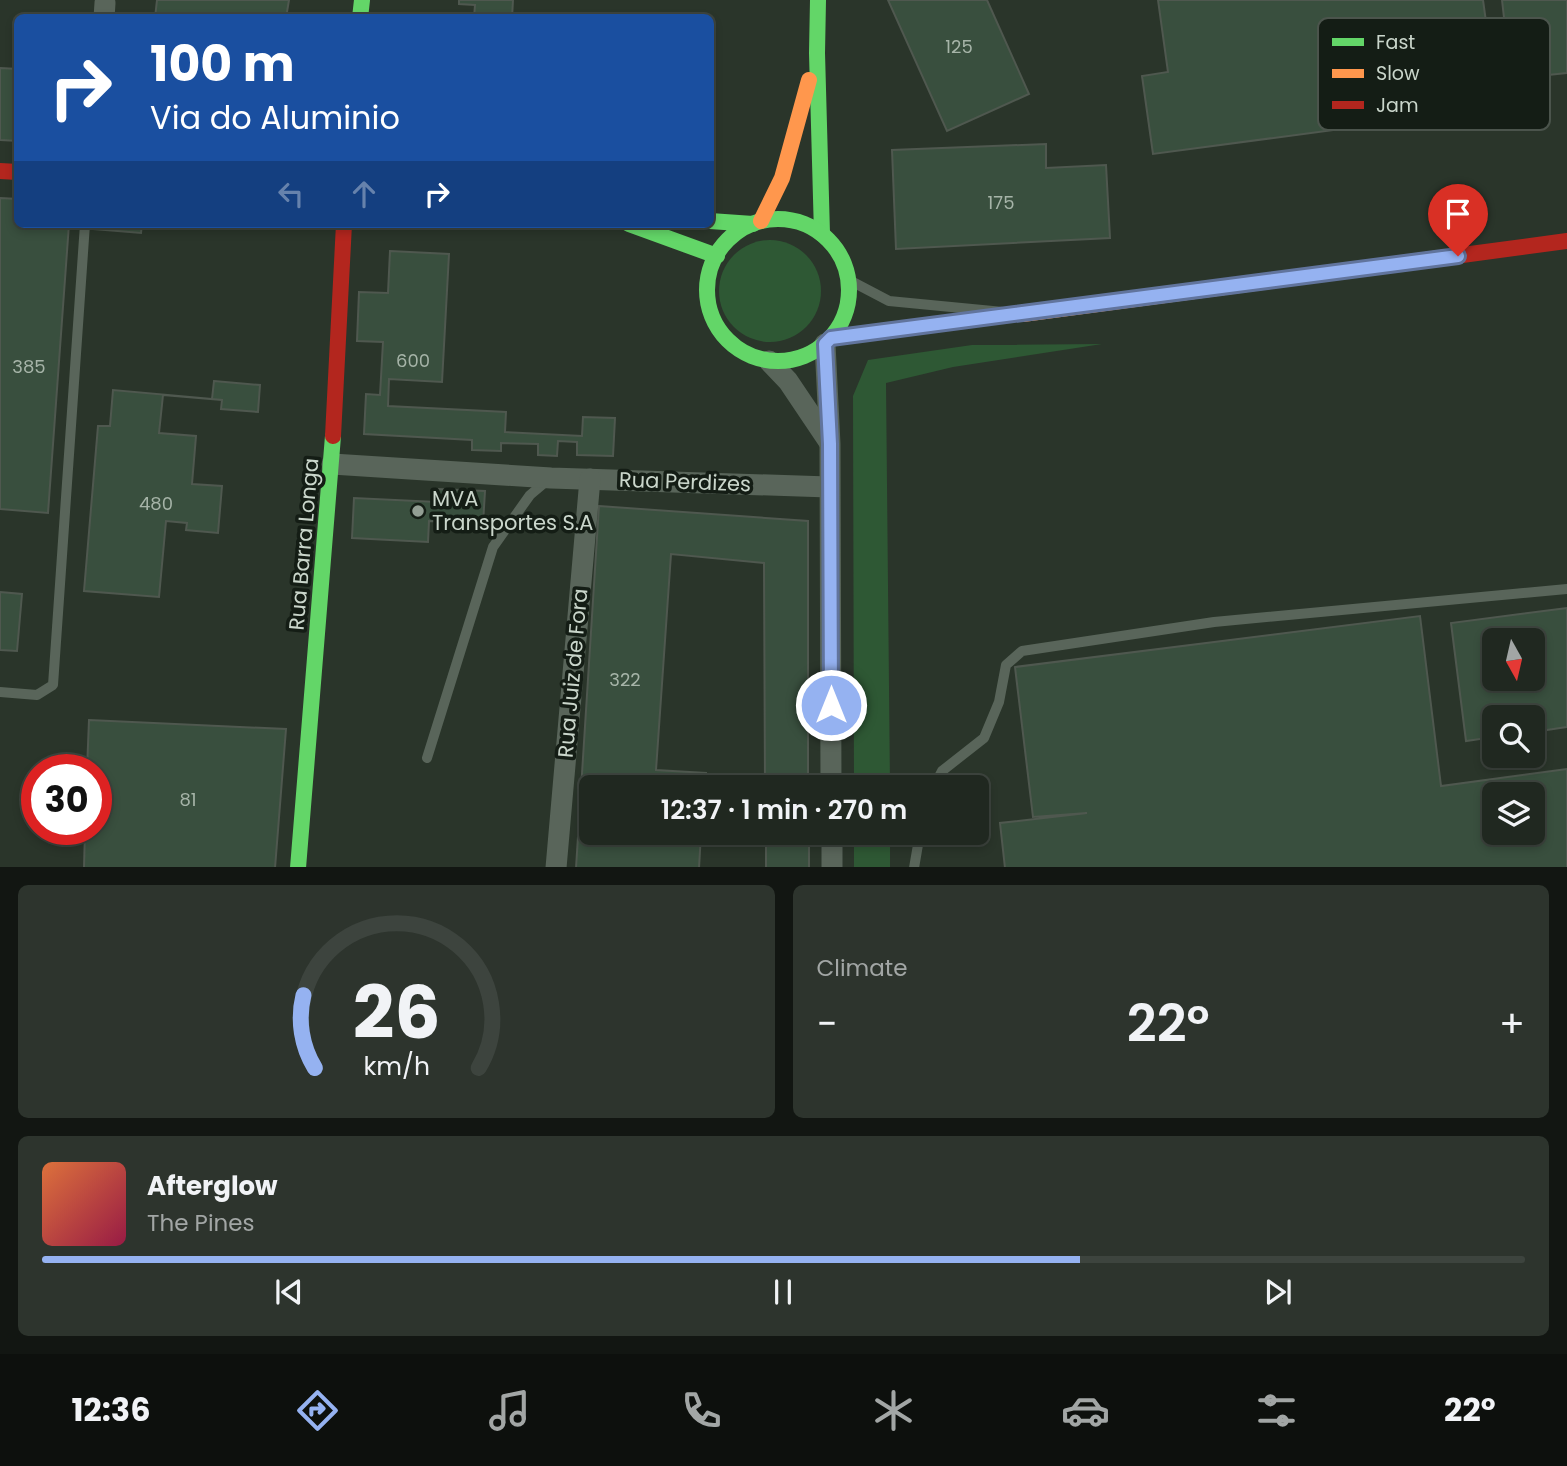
<!DOCTYPE html>
<meta charset="utf-8">
<style>
:root{--surface:#202820;--page:#2d342d;--text:#f1f3f6;--muted:#a2a6a5;--line:#3d443e;--accent:#95b2f1}
body{margin:0;font-family:Poppins,sans-serif;background:var(--page);color:var(--text);height:100vh;display:flex;flex-direction:column;font-size:26px;white-space:nowrap}
*{box-sizing:border-box;margin:0}
p{font-size:23px;color:var(--muted)}
.icon{flex:none;width:38px;height:38px;fill:none;stroke:currentColor;stroke-width:2;stroke-linecap:round;stroke-linejoin:round}
.map{position:relative;height:867px;overflow:hidden}
.details{display:flex;flex-direction:column;gap:18px;padding:18px;background:#121612;flex:1}
.details>*{flex:none}
.guide{position:absolute;left:14px;top:14px;width:700px;height:214px;border-radius:10px;box-shadow:0 4px 10px #0003,0 0 0 2px var(--line);background:#1a4fa0;color:#fff;overflow:hidden}
.needle{width:46px;rotate:172deg}
.controls{position:absolute;left:1482px;top:628px;display:grid;gap:14px}
.controls a{display:grid;place-items:center;width:63px;height:63px;border-radius:10px;background:var(--surface);box-shadow:0 4px 10px #0003,0 0 0 2px var(--line);font-size:35px}
.speed{position:absolute;left:21px;top:754px;display:flex;gap:14px;font-size:35px;font-weight:700;text-align:center}
.speed>*{display:grid;place-content:center;width:91px;height:91px;border-radius:50%;background:var(--surface);box-shadow:0 4px 10px #0003,0 0 0 2px var(--line);line-height:1}
.speed .limit{border:10px solid #d22;background:#fff;color:#111}
.pin{position:absolute;display:grid;place-items:center;width:60px;height:60px;color:#fff;margin:-72px -30px;border-radius:50% 50% 50% 0;rotate:-45deg;box-shadow:0 0 7px #0007}
.pin .icon{rotate:45deg}
.me{position:absolute;width:77px;margin:-38px;rotate:0deg;stroke-linejoin:round;filter:drop-shadow(0 0 5px #0008)}
.turn{display:flex;align-items:center;gap:24px;height:147px;padding:0 21px;font-size:32px}
.turn .icon{width:91px;height:91px;stroke-width:2.5}
.turn b{display:block;font-size:49px;line-height:60px}
.lanes{display:flex;align-items:center;height:66px;padding:0 21px;background:#0003;justify-content:center;gap:35px;direction:ltr}
.lanes .off{opacity:.35}
.big{font-size:52px;font-weight:600;line-height:1.1}
.details .tile{flex:1;display:flex;flex-direction:column;justify-content:center;gap:10px;min-width:0;padding:0 24px;border-radius:10px;background:var(--page)}
.details .dial{align-items:center;gap:0}
.dial svg{height:182px;overflow:visible;fill:none;stroke:var(--line);stroke-width:7;stroke-linecap:round;text-anchor:middle}
.dial text{fill:var(--text);stroke:none}
.song{display:flex;align-items:center;gap:21px}
.cover{width:84px;height:84px;border-radius:10px;background:linear-gradient(135deg,hsl(20 70% 55%),hsl(340 70% 35%))}
.played{height:7px;border-radius:4px;background:linear-gradient(90deg,var(--accent) 70%,var(--line) 70%)}
.keys{display:flex;justify-content:space-around;direction:ltr}
.heat{display:flex;justify-content:space-between;align-items:center;font-size:38px;direction:ltr}
.details .tiles{flex:1;display:grid;gap:18px;grid-template-columns:1fr 1fr}
.tile:last-child{grid-column:span 2}
.trip{position:absolute;left:579px;top:775px;width:410px;height:70px;border-radius:10px;background:var(--surface);box-shadow:0 4px 10px #0003,0 0 0 2px var(--line);font-weight:600;line-height:70px;text-align:center}
.dock{display:flex;height:112px;justify-content:space-around;align-items:center;background:#0d100d;color:var(--muted)}
.dock .icon{width:49px;height:49px}
.dock .active{color:var(--accent)}
.dock b{font-size:32px;color:var(--text)}
.map>svg:first-child{display:block}
.green{fill:#2e5834}
.building{fill:#394f3e;stroke:#4f584f;stroke-width:2;fill-rule:evenodd}
.lines{fill:none;stroke-linecap:round;stroke-linejoin:round}
.lane{stroke:#59655a;stroke-width:10}
.street{stroke:#59655a;stroke-width:21}
.fast{stroke:#63d668;stroke-width:16}
.slow{stroke:#ff974d;stroke-width:16}
.jam{stroke:#b3261e;stroke-width:16}
.route-casing{stroke:#61749d;stroke-width:18}
.route{stroke:#95b2f1;stroke-width:12}
.poi-dot{fill:#929e93;stroke:#141d15;stroke-width:2.5}
.labels{text-anchor:middle;stroke-width:7;stroke-linejoin:round;paint-order:stroke}
.number-label{font-size:18px;fill:#a6b4a8}
.street-label{font-size:21px;fill:#cad6cb;stroke:#141d15}
.poi-label{font-size:21px;fill:#cad6cb;stroke:#141d15;text-anchor:start}
.key{fill:#141d15;stroke:#4b544c;stroke-width:2}
.key-label{font-size:19px;fill:#cad6cb}
</style>
<div class="map">
<svg width="1567" height="868" viewBox="0 0 1567 868">
<rect width="100%" height="100%" fill="#2a352a"/>
<g class="green">
<circle cx="770" cy="291" r="51"/>
<polygon points="1102,344 953,367 886,383 890,787 854,787 853,396 868,360 972,345"/>
<rect x="854" y="833" width="36" height="34"/>
</g>
<g class="building">
<polygon points="157,0 289,0 286,18 155,18"/>
<polygon points="459,0 513,0 512,18 474,18 475,5 459,4"/>
<polygon points="888,0 987,0 1029,94 947,131"/>
<polygon points="1158,0 1483,0 1498,108 1153,154 1142,76 1168,72"/>
<polygon points="1502,0 1567,0 1567,73 1511,79"/>
<polygon points="0,68 18,69 18,141 0,140"/>
<polygon points="1046,144 1046,168 1106,165 1110,238 896,249 892,150"/>
<polygon points="0,198 18,199 18,224 69,224 48,513 0,509"/>
<polygon points="95,224 142,224 141,233 94,229"/>
<polygon points="390,251 449,254 442,382 389,379 388,406 506,412 505,432 582,436 583,417 615,418 613,456 577,455 577,442 558,441 557,456 538,455 538,444 501,443 501,451 472,450 472,440 364,434 366,394 380,395 383,342 357,341 359,292 388,293"/>
<polygon points="214,381 260,385 258,412 221,409 222,400 163,395 159,433 196,436 192,484 222,486 218,533 186,530 187,523 166,521 159,597 84,591 98,426 110,426 113,390 212,399"/>
<polygon points="437,489 485,491 483,524 429,521 428,542 352,538 354,498 437,502"/>
<polygon points="599,506 808,521 808,788 765,788 764,563 671,554 656,770 706,773 705,788 592,788 592,833 701,833 699,868 576,868"/>
<polygon points="0,592 22,594 17,651 0,650"/>
<path d="M1567 608V727L1533 732V718H1494V737L1466 741 1451 623ZM1494 640H1533V679H1494Z"/>
<path d="M1420 616 1441 786 1567 769V868H1005L1000 823 1087 813 1033 817 1015 667ZM1494 794H1533V833H1494Z"/>
<polygon points="89,720 286,729 275,868 84,868 85,830 96,830 96,770 87,770"/>
<rect x="766" y="833" width="43" height="35"/>
</g>
<g class="lines">
<g class="lane">
<polyline points="849,280 889,301 1003,312"/>
<polyline points="831,338 1020,314"/>
<polyline points="0,692 37,695 53,685 85,224"/>
<polyline points="427,758 493,547 530,495 549,479"/>
<polyline points="933,788 942,771 984,738 999,702 1006,665 1022,651 1214,622 1567,589"/>
<polyline points="914,868 920,833"/>
</g>
<g class="street">
<polyline points="104,18 105,3"/>
<polyline points="825,344 830,444 831,788"/>
<polyline points="769,361 788,381 829,442"/>
<polyline points="332,464 551,478 829,487"/>
<polyline points="832,833 832,868"/>
<polyline points="556,868 590,479"/>
</g>
<g class="fast">
<polyline points="818,0 817,53 822,234"/>
<polyline points="360,18 362,0"/>
<circle cx="778" cy="290" r="71"/>
<polyline points="710,221 753,224"/>
<polyline points="629,224 717,256"/>
<polyline points="298,868 333,436"/>
</g>
<g class="slow">
<polyline points="761,221 782,178 809,80"/>
<polyline points="1023,314 1440,258"/>
</g>
<g class="jam">
<polyline points="0,171 18,172"/>
<polyline points="1440,258 1567,241"/>
<polyline points="333,436 344,224"/>
</g>
</g>
<g class="lines">
<g class="route-casing">
<polyline id="route" points="831,705 830,444 825,344 831,338 1458,256"/>
</g>
<use href="#route" class="route"/>
</g>
<circle class="poi-dot" cx="418" cy="511" r="7"/>
<g class="labels">
<g class="number-label">
<text x="959" y="53">125</text>
<text x="1001" y="209">175</text>
<text x="413" y="367">600</text>
<text x="29" y="373">385</text>
<text x="156" y="510">480</text>
<text x="625" y="686">322</text>
<text x="188" y="806">81</text>
</g>
<g class="street-label">
<text transform="translate(685 482) rotate(2)" y="7">Rua Perdizes</text>
<text transform="translate(304 544) rotate(-85)" y="7">Rua Barra Longa</text>
<text transform="translate(573 673) rotate(-85)" y="7">Rua Juiz de Fora</text>
</g>
<g class="poi-label">
<text x="432" y="506">MVA<tspan x="432" dy="24">Transportes S.A</tspan></text>
</g>
</g>
<rect x="1318" y="18" width="232" height="112" rx="10" class="key"/>
<rect x="1332" y="38" width="32" height="8" fill="#63d668"/>
<rect x="1332" y="69" width="32" height="9" fill="#ff974d"/>
<rect x="1332" y="101" width="32" height="8" fill="#b3261e"/>
<g class="key-label">
<text x="1376" y="49">Fast</text>
<text x="1376" y="80">Slow</text>
<text x="1376" y="112">Jam</text>
</g>
</svg>
<div class="controls">
<a><svg class="needle" viewBox="-14 -14 28 28"><path d="M0-13l5 13h-10z" fill="#e53935"/><path d="M0 13l5-13h-10z" fill="#a2a6a5"/></svg></a>
<a><svg class="icon" aria-label="search" viewBox="0 0 24 24"><circle cx="10" cy="10" r="6"/><path d="M15 15l6 6"/></svg></a>
<a><svg class="icon" aria-label="layers" viewBox="0 0 24 24"><path d="M12 4l9 5-9 5-9-5zM3 14l9 5 9-5"/></svg></a>
</div>
<div class="speed"><div class="limit">30</div></div>
<div class="pin" style="left:1458px;top:256px;background:#d93025"><svg class="icon" aria-label="arrive" viewBox="0 0 24 24"><path d="M6 21V4h12l-3 4 3 4H6"/></svg></div>
<svg class="me" style="left:831px;top:705px" viewBox="-20 -20 40 40"><circle r="17" fill="#95b2f1" stroke="#fff" stroke-width="3"/><path d="M0-11L8 9 0 5-8 9z" fill="#fff"/></svg>
<div class="trip">12:37 · 1 min · 270 m</div>
<div class="guide">
<div class="turn"><svg class="icon" aria-label="right" viewBox="0 0 24 24"><path d="M7 20v-9h11M14 6l5 5-5 5"/></svg><div><b>100 m</b>Via do Aluminio</div></div>
<div class="lanes"><svg class="icon off" aria-label="left" viewBox="0 0 24 24"><path d="M17 20v-9H6M10 6l-5 5 5 5"/></svg><svg class="icon off" aria-label="ahead" viewBox="0 0 24 24"><path d="M12 20V5M6 11l6-6 6 6"/></svg><svg class="icon" aria-label="right" viewBox="0 0 24 24"><path d="M7 20v-9h11M14 6l5 5-5 5"/></svg></div>
</div>
</div>
<section class="details">
<div class="tiles">
<div class="tile dial"><svg viewBox="0 0 100 80">
<path d="M14 69A42 42 0 1 1 86 69"/>
<path d="M14 69A42 42 0 0 1 9 37" stroke="#95b2f1"/>
<text x="50" y="56" font-size="32" font-weight="700">26</text>
<text x="50" y="72" font-size="11">km/h</text>
</svg></div>
<div class="tile"><p>Climate</p>
<div class="heat"><a>−</a><b class="big">22°</b><a>+</a></div>
</div>
<div class="tile">
<div class="song"><i class="cover"></i><div><b>Afterglow</b><p>The Pines</p></div></div>
<div class="played"></div>
<div class="keys"><svg class="icon" aria-label="previous" viewBox="0 0 24 24"><path d="M18 5L8 12l10 7zM5 5v14"/></svg><svg class="icon" aria-label="pause" viewBox="0 0 24 24"><path d="M8 5v14M16 5v14"/></svg><svg class="icon" aria-label="next" viewBox="0 0 24 24"><path d="M6 5l10 7-10 7zM19 5v14"/></svg></div>
</div>
</div>
</section>
<nav class="dock">
<b>12:36</b>
<svg class="icon active" aria-label="directions" viewBox="0 0 24 24"><path d="M12 3l9 9-9 9-9-9zM9 14v-3h6M13 9l2 2-2 2"/></svg>
<svg class="icon" aria-label="music" viewBox="0 0 24 24"><path d="M9 18V5l10-2v13"/><circle cx="6" cy="18" r="3"/><circle cx="16" cy="16" r="3"/></svg>
<svg class="icon" aria-label="phone" viewBox="0 0 24 24"><path d="M5 4h4l2 5-3 2q2 4 5 5l2-3 5 2v4C11 20 4 13 5 4z"/></svg>
<svg class="icon" aria-label="climate" viewBox="0 0 24 24"><path d="M12 3v18M4 7l16 10M4 17L20 7"/></svg>
<svg class="icon" aria-label="car" viewBox="0 0 24 24"><path d="M5 17H2v-5l4-1 3-4h7l3 4 3 1v5h-3M9 17h6M6 11h13"/><circle cx="7" cy="17" r="2"/><circle cx="17" cy="17" r="2"/></svg>
<svg class="icon" aria-label="filters" viewBox="0 0 24 24"><path d="M4 7h16M4 17h16"/><circle cx="9" cy="7" r="2"/><circle cx="15" cy="17" r="2"/></svg>
<b>22°</b>
</nav>
